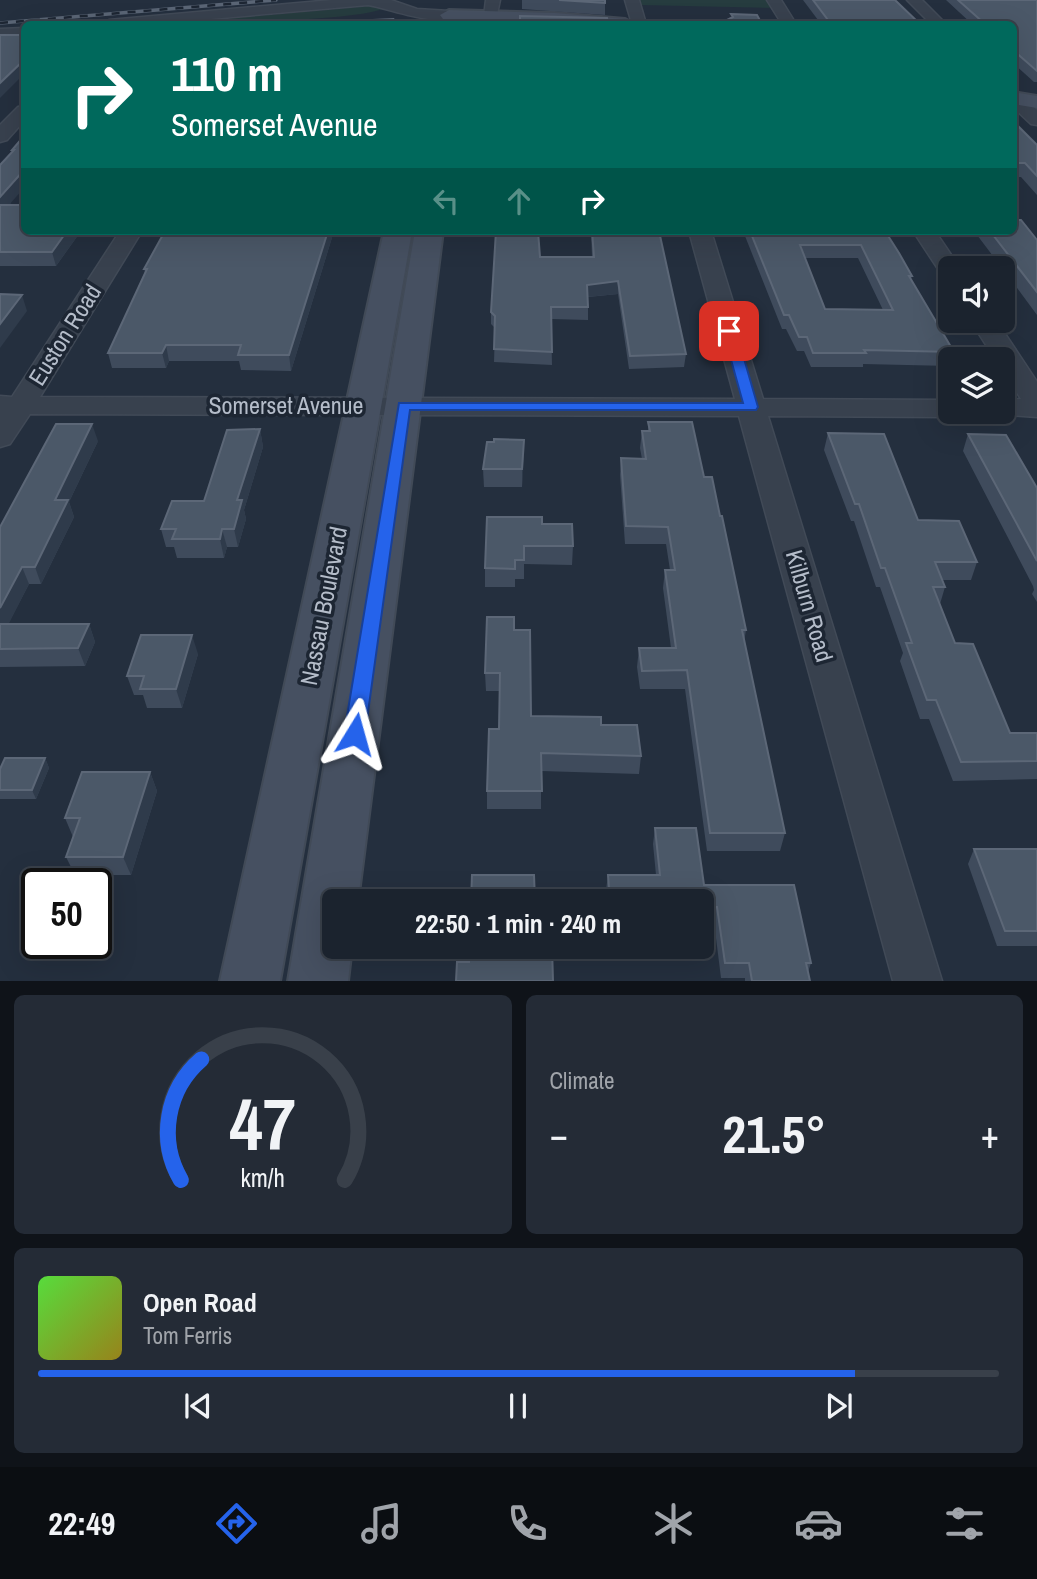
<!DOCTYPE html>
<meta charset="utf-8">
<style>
:root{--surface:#1b232e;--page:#242b36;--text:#f1f3f6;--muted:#a0a4aa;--line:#39404a;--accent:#2563eb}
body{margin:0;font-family:"Archivo Narrow",sans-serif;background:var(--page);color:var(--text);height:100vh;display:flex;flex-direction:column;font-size:26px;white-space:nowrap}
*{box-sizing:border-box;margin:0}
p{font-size:23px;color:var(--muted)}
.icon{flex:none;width:38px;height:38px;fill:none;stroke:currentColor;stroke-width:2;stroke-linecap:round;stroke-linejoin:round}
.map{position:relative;height:981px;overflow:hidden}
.panel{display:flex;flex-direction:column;gap:14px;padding:14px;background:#0f1319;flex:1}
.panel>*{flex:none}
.top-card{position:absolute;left:21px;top:21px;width:996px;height:214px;border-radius:10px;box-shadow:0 7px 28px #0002,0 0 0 2px var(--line);background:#00695c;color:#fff;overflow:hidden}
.buttons{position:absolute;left:938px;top:256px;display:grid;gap:14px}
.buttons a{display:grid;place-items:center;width:77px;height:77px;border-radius:10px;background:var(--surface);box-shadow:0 7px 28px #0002,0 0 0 2px var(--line);font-size:35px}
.speed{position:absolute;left:21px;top:868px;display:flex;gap:14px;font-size:35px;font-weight:700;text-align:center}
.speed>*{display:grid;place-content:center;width:91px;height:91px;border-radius:50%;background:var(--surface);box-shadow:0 7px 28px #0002,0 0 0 2px var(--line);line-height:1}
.speed .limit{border:4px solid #111;border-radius:10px;background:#fff;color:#111}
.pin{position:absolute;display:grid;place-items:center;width:60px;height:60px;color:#fff;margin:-30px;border-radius:14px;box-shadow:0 4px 10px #0006}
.me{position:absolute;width:77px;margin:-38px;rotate:8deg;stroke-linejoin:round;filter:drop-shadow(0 0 5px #0008)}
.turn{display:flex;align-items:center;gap:24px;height:147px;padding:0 35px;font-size:32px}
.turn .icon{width:91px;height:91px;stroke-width:2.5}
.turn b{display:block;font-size:49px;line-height:60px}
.lanes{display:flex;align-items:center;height:66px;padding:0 35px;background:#0003;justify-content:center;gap:35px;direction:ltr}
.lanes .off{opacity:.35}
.big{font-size:52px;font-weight:700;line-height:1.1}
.panel .widget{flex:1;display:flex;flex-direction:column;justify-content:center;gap:10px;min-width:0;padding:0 24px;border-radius:10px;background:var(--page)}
.panel .dial{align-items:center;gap:0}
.dial svg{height:182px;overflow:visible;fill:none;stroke:var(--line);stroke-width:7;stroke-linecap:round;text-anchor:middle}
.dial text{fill:var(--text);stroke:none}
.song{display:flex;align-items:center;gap:21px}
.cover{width:84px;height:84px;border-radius:10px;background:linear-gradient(135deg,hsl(110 70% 55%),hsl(50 70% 35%))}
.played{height:7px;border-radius:4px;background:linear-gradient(90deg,var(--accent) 85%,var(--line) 85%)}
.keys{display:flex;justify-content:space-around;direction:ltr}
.heat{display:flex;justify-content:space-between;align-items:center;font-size:38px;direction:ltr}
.panel .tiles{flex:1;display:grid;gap:14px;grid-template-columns:1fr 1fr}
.widget:last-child{grid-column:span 2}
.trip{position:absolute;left:322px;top:889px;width:392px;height:70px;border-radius:10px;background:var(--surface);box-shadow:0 7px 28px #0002,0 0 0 2px var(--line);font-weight:700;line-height:70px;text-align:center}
.menu{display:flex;height:112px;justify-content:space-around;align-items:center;background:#0b0e12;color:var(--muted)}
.menu .icon{width:49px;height:49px}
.menu .current{color:var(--accent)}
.menu b{font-size:32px;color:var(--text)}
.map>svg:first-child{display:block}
.green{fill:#263c3f}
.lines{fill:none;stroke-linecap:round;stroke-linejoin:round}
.street-casing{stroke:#414a57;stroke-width:3}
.secondary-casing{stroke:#414a57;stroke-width:4}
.street{fill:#38414e;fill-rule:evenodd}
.secondary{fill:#465061;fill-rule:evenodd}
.rail-casing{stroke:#5a6575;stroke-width:3.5}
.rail{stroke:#1d2633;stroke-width:2.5;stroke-dasharray:8;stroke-linecap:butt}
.wall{fill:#3f4b5c;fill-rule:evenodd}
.shaded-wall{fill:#2f3b4b}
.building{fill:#4b5868;stroke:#5c6777;stroke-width:2;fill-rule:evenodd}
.route{fill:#2563eb;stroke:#184099;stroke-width:2}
.labels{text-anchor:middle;stroke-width:7;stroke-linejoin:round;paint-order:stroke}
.street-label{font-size:24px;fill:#b4bcc9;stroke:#1d2633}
</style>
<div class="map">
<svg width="1037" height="981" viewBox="0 0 1037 981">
<rect width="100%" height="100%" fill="#242f3e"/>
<g class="green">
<polygon points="639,0 772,0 777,8 640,5"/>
<path d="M359 4 386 7C365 23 171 23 133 24L200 17 201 20H210L360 7Z"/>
</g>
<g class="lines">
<g class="street-casing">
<g id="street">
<path d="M332 0H391L417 9 449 11 456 15C440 29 389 8 368 5L153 24H102L109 20Z"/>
<polygon points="486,0 500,0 496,19 486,19 484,16"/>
<polygon points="625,0 639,0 646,24 632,24"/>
<polygon points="767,0 781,0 796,24 782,24"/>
<polygon points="907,0 922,0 946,24 931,24"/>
<polygon points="24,28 24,36 0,39 0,29"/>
<polygon points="1013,92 1019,93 1037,110 1037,125 1031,124 1013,107"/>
<polygon points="24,106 24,121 7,140 0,142 0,125 18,107"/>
<polygon points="120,231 142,231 40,397 735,399 689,231 711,231 763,399 950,400 950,411 962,411 960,414 950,417 768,416 942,981 893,981 739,416 30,414 10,444 0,447 0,396 12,397"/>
<polygon points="913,231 935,231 960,268 950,268 950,277 942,275"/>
<polygon points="970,320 996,320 1037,382 1037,417 993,414 991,411 1003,411 1003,400 1021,399 1003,371 1003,359 995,359"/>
</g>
</g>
<g class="secondary-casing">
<g id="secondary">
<polygon points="449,10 555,13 625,19 634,24 569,24 443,19 440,15"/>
<polygon points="1013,92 1037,96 1037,108 1013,104"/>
<polygon points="384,231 412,231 280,981 220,981"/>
<polygon points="415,231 443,231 358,901 334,901 334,947 352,947 348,981 288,981"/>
</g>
</g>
<use href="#street" class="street"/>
<use href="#secondary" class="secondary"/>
<g class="rail-casing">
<polyline id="rail" points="0,23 276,0"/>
</g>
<use href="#rail" class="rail"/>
</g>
<g class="wall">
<polygon points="522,0 605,0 605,15 522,9"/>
<polygon points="803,0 895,0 920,24 821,24"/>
<polygon points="946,0 1037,0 1037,82 1034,82 1013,63 1013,24 972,24"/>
<polygon points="1013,121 1037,145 1037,195 1021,177 1013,177"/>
<polygon points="24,136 10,205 81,231 56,266 0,266 0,165 12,152 12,150"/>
<polygon points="165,231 334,231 291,371 241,370 239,361 169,361 166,368 112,368 108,353 145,272 144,269"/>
<polygon points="591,231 659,231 686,354 684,367 629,369 618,294 588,297 588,320 551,319 552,365 494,362 495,328 491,324 491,312 540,257 592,257"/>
<path d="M743 231H885L912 276 911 279 954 352 952 359H950V366L863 364V367H811L804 351H797L786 329H782ZM805 258H858L883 310 825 309Z"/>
<polygon points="974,231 1013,231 1037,240 1037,315 1003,269 1003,268 1002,268"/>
<polygon points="648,422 704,477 746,630 744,642 785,833 780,851 707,851 685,689 640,689 637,667 639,648 671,648 663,588 665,570 670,570 666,544 625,544 620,475 621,458 642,459 640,448 642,431 648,431"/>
<polygon points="260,429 263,447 244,510 246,519 238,547 227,547 224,558 177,558 174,547 166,547 161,529 204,501"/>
<polygon points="828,433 918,520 977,562 971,580 942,580 945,587 940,604 955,643 1010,733 1037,733 1037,779 953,781 929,719 920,719 900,661 903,653 880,587 876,587 854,521 851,521 824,450"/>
<polygon points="968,434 1037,488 1037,602 1032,594 1034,590 1033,586 963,451"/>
<polygon points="524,440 522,487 484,487 483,469 494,442"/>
<polygon points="98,441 69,502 74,517 41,584 29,584 8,624 89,624 95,642 85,666 0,667 0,527"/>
<polygon points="542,524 573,546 572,565 524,564 524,579 515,579 515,587 485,587 485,568"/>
<polygon points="514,630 531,716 601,725 641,756 639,774 541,771 541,809 487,809 487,791 499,729 499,691 486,691 485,673"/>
<polygon points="198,654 182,708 147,708 143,695 134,695 127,676"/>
<polygon points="45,758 49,768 36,799 0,799 0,769"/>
<polygon points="150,772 157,791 131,875 75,875 66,857 73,837 65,818"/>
<polygon points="655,828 704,885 811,963 808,972 810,981 745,981 745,978 721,978 714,922 702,922 702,901 607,901 606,890 608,875 656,875 653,844"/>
<polygon points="974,849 1037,849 1037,946 997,946 968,864"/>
</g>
<g class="shaded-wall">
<polygon points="24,60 24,74 0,98 0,83"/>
<polygon points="24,170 24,188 0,215 0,197"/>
<polygon points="67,231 81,231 56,266 52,252"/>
<polygon points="328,231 334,231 291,371 289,355"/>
<polygon points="618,281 618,294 586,297 587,285"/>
<polygon points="22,295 27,311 0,348 0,324"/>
<polygon points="166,345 169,361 166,368 162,353"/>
<polygon points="92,424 98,441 69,502 74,517 41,584 35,567 55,500"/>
<polygon points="260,429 263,447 244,510 246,519 238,547 234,529 237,500"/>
<polygon points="524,440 524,458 522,487 522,469"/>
<polygon points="222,529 227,547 224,558 220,539"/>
<polygon points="22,567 29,584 0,641 0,608"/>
<polygon points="89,624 95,642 85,666 78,648"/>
<polygon points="192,635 198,654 182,708 176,689"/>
<polygon points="45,758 49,768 36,799 32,790"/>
<polygon points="150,772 157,791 131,875 123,857"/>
</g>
<g class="building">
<polygon points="559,0 605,0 605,3"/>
<polygon points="813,0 895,0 920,24 831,24"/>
<polygon points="958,0 1037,0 1037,71 1013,50 1013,24 985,24"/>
<polygon points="731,14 757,15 762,24 719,24 733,17"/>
<polygon points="520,16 607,18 608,24 503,24 503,21 520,21"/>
<polygon points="393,19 391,24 284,24"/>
<polygon points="220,22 218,24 132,24 134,23"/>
<polygon points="0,35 24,35 24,60 0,83"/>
<polygon points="1013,121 1037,145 1037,176 1025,163 1013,163"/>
<polygon points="24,136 24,170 0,197 0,165 14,150 12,150"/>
<polygon points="0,205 24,205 24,231 67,231 52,252 0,252"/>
<polygon points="1013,219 1015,220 1021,220 1037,240 1037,292 990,231 1013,231"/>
<polygon points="165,231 328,231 289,355 238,355 241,345 166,345 162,353 108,353 147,269 144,269"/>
<polygon points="496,231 538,231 540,257 594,257 592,231 659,231 686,354 630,356 618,281 587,285 588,307 551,307 552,352 494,349 495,316 491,312"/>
<path d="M750 231H885L899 253 912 276H909L954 352 864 350 866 353H813L807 337H799L789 315H784ZM800 245H861L893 310 825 309Z"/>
<polygon points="0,294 22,295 0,324"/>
<polygon points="648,422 692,422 704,477 712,477 720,516 722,516 746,630 742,630 785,833 710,833 687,670 642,671 639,648 676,648 665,570 675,570 668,527 626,526 621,458 646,459 642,431 650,431"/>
<polygon points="56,424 92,424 55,500 68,500 35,567 22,567 0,608 0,527"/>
<polygon points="260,429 237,500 242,500 234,529 222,529 220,539 172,539 176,529 161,529 172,501 204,501 227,430"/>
<polygon points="828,433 884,434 918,520 959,521 977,562 935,562 945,587 933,587 955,643 973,644 1010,733 1037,733 1037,761 961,762 936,700 927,700 906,643 912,643 885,568 881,568 859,504 855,504"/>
<polygon points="968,434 1006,435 1037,488 1037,561"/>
<polygon points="494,439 524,440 522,469 483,469 487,442 494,442"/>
<polygon points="487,517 542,517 542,524 572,524 573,546 524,546 524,560 515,560 515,569 485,568"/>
<polygon points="487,617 514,617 514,630 530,630 531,716 601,717 601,725 637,725 641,756 541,753 542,791 487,791 489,729 499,729 500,673 485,673"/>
<polygon points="0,624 89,624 78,648 0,649"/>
<polygon points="141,635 192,635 176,689 140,689 144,676 127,676"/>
<polygon points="5,758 45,758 32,790 0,790 0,769"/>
<polygon points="82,772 150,772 123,857 66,857 80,818 65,818"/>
<polygon points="655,828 696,828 704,885 794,885 811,963 806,963 810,981 752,981 749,963 725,963 717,907 702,907 702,901 610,901 608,875 660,875"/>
<polygon points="974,849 1037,849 1037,931 1005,931"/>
<polygon points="472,875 534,875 535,901 471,901"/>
<polygon points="469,947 552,947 553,981 456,981 457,962 469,962"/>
</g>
<polygon class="route" points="729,328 736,331 758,407 756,410 410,410 365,734 362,740 355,742 347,740 344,734 399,403 743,403 723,331"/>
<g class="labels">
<g class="street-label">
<text transform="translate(65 335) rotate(-58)" y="8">Euston Road</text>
<text x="286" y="414">Somerset Avenue</text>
<text transform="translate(324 606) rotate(-79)" y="8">Nassau Boulevard</text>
<text transform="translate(809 606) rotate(74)" y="8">Kilburn Road</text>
</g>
</g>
</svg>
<div class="buttons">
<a><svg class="icon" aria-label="sound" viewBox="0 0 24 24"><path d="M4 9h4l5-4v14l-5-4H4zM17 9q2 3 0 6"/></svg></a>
<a><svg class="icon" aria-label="layers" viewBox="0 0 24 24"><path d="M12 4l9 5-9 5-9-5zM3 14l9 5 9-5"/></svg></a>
</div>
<div class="speed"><div class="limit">50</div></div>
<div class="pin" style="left:729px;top:331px;background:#d93025"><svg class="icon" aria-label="arrive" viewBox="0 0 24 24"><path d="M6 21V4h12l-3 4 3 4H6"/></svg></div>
<svg class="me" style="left:355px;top:734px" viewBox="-20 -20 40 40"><path d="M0-17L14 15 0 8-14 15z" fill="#2563eb" stroke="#fff" stroke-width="4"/></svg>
<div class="trip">22:50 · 1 min · 240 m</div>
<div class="top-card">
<div class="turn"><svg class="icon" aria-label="right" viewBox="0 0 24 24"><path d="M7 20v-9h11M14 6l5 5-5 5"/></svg><div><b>110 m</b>Somerset Avenue</div></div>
<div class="lanes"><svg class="icon off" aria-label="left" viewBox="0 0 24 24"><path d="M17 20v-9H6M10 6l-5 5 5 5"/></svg><svg class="icon off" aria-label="ahead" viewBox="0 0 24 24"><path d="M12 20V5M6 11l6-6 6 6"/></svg><svg class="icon" aria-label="right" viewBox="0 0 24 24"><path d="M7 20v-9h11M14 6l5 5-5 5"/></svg></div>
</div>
</div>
<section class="panel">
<div class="tiles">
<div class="widget dial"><svg viewBox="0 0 100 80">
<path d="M14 69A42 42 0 1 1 86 69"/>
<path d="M14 69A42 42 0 0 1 23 16" stroke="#2563eb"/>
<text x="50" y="56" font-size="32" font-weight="700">47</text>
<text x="50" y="72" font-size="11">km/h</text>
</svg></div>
<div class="widget"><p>Climate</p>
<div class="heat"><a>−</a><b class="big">21.5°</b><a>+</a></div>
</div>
<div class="widget">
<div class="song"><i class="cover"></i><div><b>Open Road</b><p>Tom Ferris</p></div></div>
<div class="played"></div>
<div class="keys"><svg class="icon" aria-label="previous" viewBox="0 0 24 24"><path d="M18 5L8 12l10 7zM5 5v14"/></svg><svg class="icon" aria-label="pause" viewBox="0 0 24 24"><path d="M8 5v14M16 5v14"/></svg><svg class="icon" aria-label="next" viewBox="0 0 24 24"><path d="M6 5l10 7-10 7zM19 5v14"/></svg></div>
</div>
</div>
</section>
<nav class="menu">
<b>22:49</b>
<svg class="icon current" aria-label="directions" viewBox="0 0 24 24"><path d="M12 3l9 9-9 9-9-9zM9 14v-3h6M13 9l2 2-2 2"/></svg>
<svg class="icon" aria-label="music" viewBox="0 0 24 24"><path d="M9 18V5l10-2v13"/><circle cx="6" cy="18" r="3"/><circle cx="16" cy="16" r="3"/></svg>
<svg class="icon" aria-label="phone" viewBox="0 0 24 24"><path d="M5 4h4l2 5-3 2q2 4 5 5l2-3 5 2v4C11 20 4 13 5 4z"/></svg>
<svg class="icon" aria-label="climate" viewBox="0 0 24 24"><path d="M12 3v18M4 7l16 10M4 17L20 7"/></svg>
<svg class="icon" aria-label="car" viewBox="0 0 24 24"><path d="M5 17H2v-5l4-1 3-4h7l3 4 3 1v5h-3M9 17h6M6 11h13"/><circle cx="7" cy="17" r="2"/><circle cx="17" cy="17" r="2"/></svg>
<svg class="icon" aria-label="filters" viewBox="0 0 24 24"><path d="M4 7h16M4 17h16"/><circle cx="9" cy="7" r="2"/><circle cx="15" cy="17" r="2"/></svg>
</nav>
